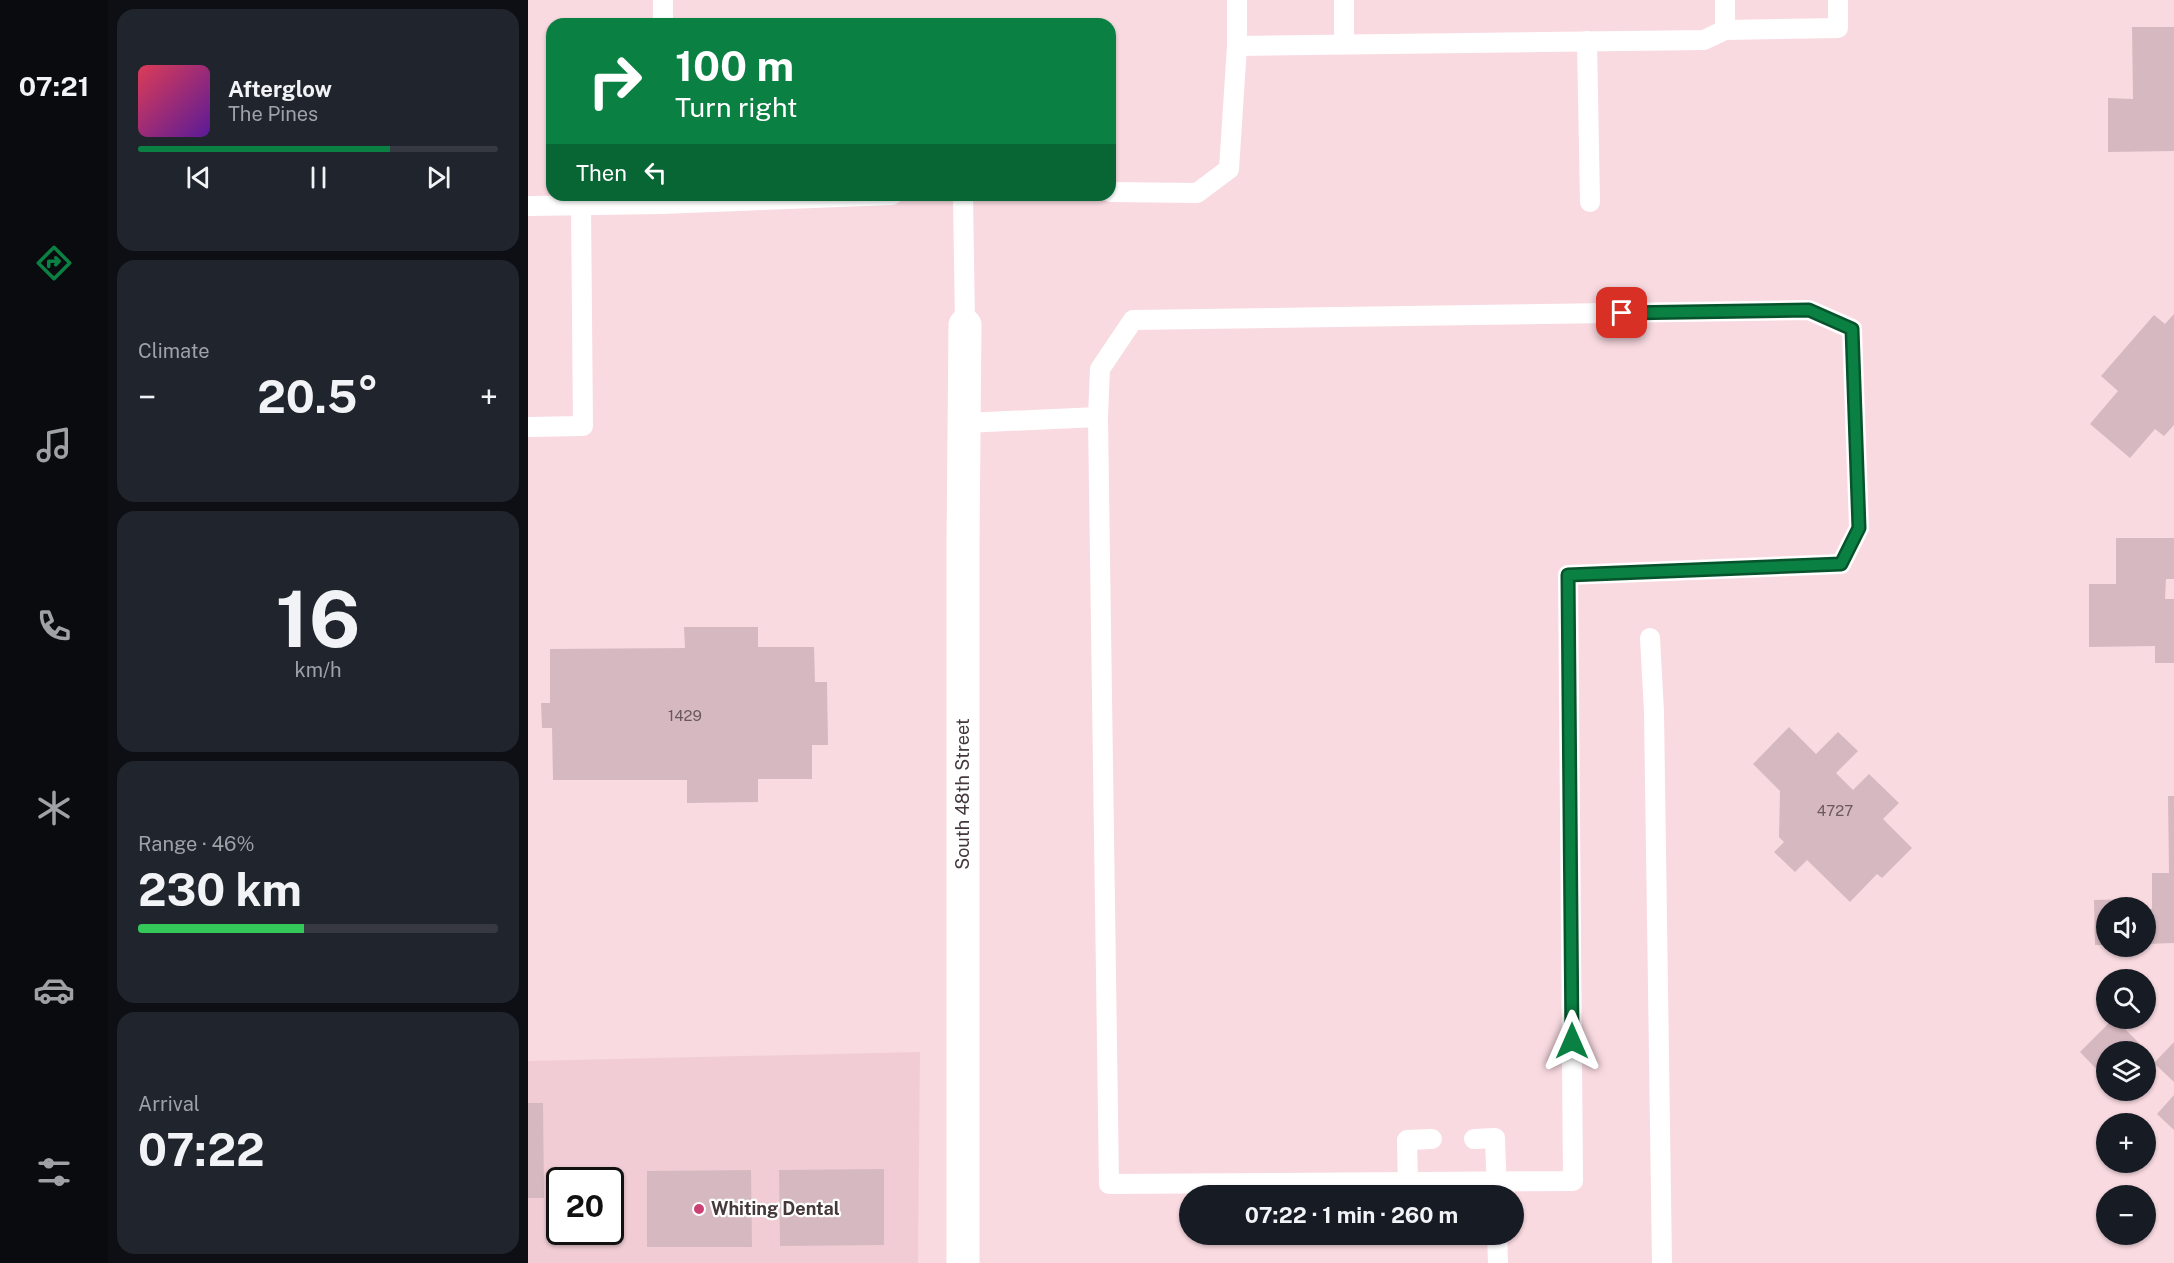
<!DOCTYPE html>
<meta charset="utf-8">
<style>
:root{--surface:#171b24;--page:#20242c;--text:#f1f3f6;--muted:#9ea1a6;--line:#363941;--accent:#0b8043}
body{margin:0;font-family:"Public Sans",sans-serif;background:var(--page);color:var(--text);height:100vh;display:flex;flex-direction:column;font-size:22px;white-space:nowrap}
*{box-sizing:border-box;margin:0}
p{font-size:20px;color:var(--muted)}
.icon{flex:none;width:33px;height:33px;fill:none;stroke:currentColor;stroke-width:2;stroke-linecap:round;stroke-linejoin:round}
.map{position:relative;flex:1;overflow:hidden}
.sheet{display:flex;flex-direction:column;gap:9px;padding:9px;background:#0d0f14;width:420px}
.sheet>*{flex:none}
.guide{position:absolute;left:18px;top:18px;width:570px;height:183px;border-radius:18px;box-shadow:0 2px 4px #0004;background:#0b8043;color:#fff;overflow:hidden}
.controls{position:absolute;left:1568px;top:897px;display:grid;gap:12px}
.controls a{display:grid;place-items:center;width:60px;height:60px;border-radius:50%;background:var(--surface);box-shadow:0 2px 4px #0004;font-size:30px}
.speed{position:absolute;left:18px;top:1167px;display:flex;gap:12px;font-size:30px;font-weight:700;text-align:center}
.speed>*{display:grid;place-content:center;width:78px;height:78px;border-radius:50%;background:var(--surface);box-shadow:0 2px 4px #0004;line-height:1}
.speed .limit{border:3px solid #111;border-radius:9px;background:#fff;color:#111}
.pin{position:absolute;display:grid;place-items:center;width:51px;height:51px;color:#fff;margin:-26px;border-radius:12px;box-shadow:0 3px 9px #0006}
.me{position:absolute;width:66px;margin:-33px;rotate:0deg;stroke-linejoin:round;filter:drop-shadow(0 0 4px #0008)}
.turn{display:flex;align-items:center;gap:21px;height:126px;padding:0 30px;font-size:27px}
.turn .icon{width:78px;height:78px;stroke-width:2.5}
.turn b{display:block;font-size:42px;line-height:51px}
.then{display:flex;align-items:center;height:57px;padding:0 30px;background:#0003;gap:12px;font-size:22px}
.big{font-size:45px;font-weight:700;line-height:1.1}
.sheet .tile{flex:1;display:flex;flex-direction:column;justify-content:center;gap:9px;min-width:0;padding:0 21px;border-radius:18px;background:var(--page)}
.sheet .dial{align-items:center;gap:0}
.dial b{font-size:78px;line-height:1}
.song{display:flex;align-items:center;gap:18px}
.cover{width:72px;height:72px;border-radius:9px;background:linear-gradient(135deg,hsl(350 70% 55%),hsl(270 70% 35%))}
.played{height:6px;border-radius:3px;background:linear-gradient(90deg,var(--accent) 70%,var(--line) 70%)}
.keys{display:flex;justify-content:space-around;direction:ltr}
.heat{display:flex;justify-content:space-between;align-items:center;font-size:33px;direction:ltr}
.charge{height:9px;border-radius:4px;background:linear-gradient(90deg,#34c759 46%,var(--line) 0)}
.trip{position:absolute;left:651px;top:1185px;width:345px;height:60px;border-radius:30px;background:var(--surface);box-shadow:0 2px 4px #0004;font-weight:700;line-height:60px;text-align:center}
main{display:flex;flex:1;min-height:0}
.dock{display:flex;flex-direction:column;width:108px;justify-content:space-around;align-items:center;background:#090b0e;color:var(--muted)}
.dock .icon{width:42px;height:42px}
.dock .current{color:var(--accent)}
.dock b{font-size:27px;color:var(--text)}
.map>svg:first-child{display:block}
.built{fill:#f1ccd5;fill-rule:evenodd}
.building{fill:#d6b9c0}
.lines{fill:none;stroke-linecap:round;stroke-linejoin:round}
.lane{stroke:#fff;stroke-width:20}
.street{stroke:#fff;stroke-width:33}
.route-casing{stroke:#07532c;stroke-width:15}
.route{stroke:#0b8043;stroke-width:10}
.poi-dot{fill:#cc4174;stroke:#fff;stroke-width:2}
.labels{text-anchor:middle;stroke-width:4.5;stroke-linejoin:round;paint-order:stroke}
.number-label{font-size:15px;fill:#69585c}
.street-label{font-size:18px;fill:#45383b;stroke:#fff}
.poi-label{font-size:18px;font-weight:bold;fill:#45383b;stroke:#fff;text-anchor:start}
</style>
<main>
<nav class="dock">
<b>07:21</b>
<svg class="icon current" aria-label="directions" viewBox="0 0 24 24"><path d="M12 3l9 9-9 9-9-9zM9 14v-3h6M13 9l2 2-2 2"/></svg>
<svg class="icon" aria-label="music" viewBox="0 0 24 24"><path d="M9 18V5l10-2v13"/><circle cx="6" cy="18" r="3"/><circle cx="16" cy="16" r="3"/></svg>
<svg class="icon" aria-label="phone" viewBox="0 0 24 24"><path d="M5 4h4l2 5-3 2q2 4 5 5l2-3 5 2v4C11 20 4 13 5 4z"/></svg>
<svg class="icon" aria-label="climate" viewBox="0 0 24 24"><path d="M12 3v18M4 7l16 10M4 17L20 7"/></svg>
<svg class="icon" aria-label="car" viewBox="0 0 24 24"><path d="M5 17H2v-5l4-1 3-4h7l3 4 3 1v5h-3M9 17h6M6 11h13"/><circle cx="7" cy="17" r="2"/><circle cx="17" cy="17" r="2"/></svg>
<svg class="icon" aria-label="filters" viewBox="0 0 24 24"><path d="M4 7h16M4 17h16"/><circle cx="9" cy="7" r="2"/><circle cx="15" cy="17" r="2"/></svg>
</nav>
<section class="sheet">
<div class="tile">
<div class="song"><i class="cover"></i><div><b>Afterglow</b><p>The Pines</p></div></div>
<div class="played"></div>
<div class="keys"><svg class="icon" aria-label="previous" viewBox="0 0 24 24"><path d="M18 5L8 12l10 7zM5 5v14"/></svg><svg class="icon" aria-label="pause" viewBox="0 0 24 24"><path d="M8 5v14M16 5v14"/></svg><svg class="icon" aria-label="next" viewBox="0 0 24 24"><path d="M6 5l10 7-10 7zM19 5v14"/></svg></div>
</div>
<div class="tile"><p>Climate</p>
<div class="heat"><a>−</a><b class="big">20.5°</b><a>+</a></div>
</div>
<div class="tile dial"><b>16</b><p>km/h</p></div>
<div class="tile"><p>Range · 46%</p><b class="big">230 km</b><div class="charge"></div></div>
<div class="tile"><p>Arrival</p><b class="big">07:22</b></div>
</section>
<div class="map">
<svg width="1646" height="1263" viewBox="0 0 1646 1263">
<rect width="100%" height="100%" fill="#f9dae1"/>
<path class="built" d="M392 1052 390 1263H0V1061ZM32 1180H82V1232H32Z"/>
<g class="building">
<polygon points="1604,27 1646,27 1646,151 1580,152 1580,98 1605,99"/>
<polygon points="1646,314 1646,425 1636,436 1627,429 1602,458 1562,424 1590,391 1573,376 1626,315 1637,324"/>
<polygon points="1588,538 1646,538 1646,579 1638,579 1637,599 1646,599 1646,663 1627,663 1627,646 1561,647 1561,584 1588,584"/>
<polygon points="156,627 230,627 230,647 286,647 287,682 299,682 300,745 284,745 284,779 230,779 230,802 159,803 159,780 25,780 24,728 14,728 13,703 22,703 22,649 157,648"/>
<polygon points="1261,727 1288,754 1310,732 1330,751 1308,773 1325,790 1341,774 1371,803 1355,819 1384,848 1354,878 1349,874 1322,902 1279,860 1267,872 1246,852 1256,842 1251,837 1252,791 1225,764"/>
<polygon points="1640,796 1646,796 1646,943 1617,944 1617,909 1624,909 1624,873 1641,873"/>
<polygon points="1599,899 1599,908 1578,908 1578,945 1567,945 1566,900"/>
<polygon points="1586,1018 1625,1057 1617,1065 1617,1052 1578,1052 1578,1079 1552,1052"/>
<polygon points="1646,1042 1646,1082 1626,1063"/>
<polygon points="1646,1095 1646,1130 1629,1114"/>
<polygon points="0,1103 15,1103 16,1198 0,1198"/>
<polygon points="356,1169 356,1245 252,1246 251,1170"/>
<polygon points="223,1170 224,1247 119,1247 119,1171"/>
</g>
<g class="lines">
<g class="lane">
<polyline points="816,0 816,44"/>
<polyline points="1197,0 1197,30 1310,28 1310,0"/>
<polyline points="135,24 135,0"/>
<polyline points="1059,41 1062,202"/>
<polyline points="709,46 1176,40 1197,30"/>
<polyline points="582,192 669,193 701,169 709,46 709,0"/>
<polyline points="134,195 134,204 364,195"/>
<polyline points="435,195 437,325"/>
<polyline points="0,206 134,204"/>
<polygon points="1281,310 1324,329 1331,528 1313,564 1040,575 1045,1181 581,1184 570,417 572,369 605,320"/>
<polyline points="437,423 570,417"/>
<polyline points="0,427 55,426 53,205"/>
<polyline points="1122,638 1126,712 1134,1263"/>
<polyline points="946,1139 967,1138 969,1196"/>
<polyline points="880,1183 879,1140 904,1139"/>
<polyline points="969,1234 970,1263"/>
</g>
<polyline class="street" points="435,1263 435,545 437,325"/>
</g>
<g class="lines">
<g class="route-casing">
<polyline id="route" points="1044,1041 1040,575 1313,564 1331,528 1324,329 1281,310 1094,313"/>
</g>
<use href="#route" class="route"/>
</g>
<circle class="poi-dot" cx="171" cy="1209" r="6"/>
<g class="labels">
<g class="number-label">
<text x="157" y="721">1429</text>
<text x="1307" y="816">4727</text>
</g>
<g class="street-label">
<text transform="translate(435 794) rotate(-90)" y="6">South 48th Street</text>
</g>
<g class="poi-label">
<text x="183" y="1215">Whiting Dental</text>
</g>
</g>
</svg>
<div class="controls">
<a><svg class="icon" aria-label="sound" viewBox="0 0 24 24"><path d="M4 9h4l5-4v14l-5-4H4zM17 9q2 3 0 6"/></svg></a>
<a><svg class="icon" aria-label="search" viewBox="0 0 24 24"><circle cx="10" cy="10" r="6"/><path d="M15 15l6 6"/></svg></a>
<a><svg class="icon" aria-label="layers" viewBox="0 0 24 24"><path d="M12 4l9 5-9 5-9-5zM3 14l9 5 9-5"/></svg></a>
<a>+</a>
<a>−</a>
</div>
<div class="speed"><div class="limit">20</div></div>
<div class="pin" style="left:1094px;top:313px;background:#d93025"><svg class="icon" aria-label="arrive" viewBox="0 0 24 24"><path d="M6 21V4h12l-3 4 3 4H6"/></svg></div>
<svg class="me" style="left:1044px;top:1041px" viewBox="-20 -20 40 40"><path d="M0-17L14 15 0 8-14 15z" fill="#0b8043" stroke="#fff" stroke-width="4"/></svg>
<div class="trip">07:22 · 1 min · 260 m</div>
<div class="guide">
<div class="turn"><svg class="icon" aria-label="right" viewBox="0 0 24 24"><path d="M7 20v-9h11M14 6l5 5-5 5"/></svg><div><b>100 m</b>Turn right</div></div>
<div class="then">Then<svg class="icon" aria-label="left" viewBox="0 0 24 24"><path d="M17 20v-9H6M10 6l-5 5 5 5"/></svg></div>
</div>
</div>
</main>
